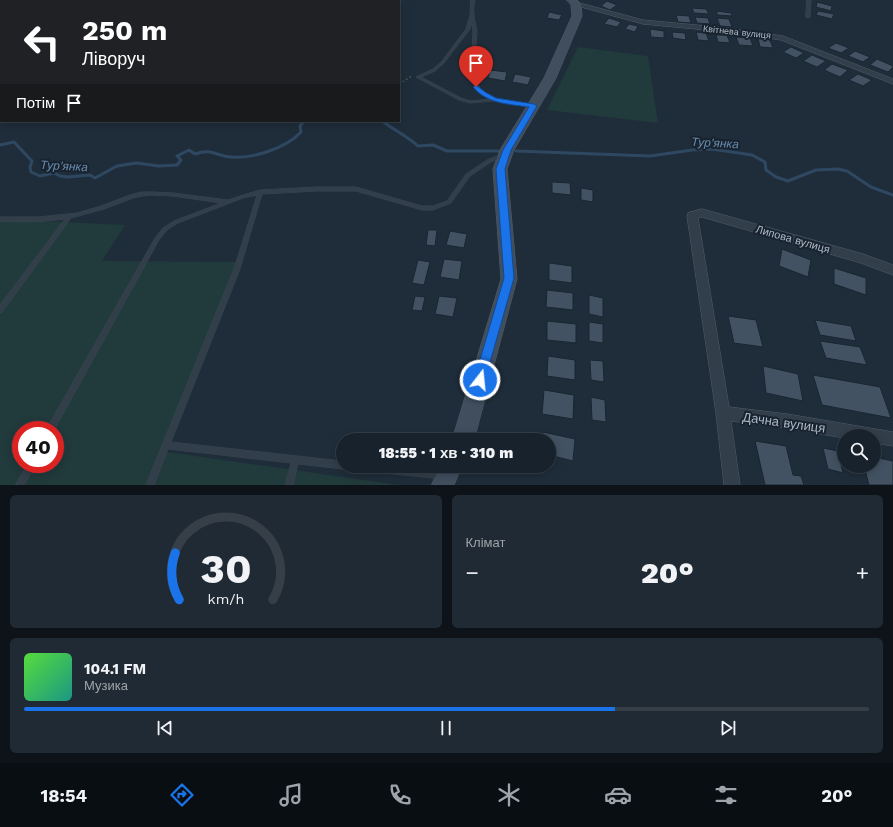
<!DOCTYPE html>
<html lang="uk">
<meta charset="utf-8">
<style>
:root{--surface:#17222c;--page:#202a34;--text:#f1f3f6;--muted:#9ea4a9;--line:#363f48;--accent:#1a73e8}
body{margin:0;font-family:"Work Sans",sans-serif;background:var(--page);color:var(--text);height:100vh;display:flex;flex-direction:column;font-size:15px;white-space:nowrap}
*{box-sizing:border-box;margin:0}
p{font-size:13px;color:var(--muted)}
.icon{flex:none;width:22px;height:22px;fill:none;stroke:currentColor;stroke-width:2;stroke-linecap:round;stroke-linejoin:round}
.map{position:relative;height:485px;overflow:hidden}
.drawer{display:flex;flex-direction:column;gap:10px;padding:10px;background:#0d1318;flex:1}
.drawer>*{flex:none}
.banner{position:absolute;left:0px;top:0px;width:400px;height:122px;box-shadow:0 2px 10px #0003,0 0 0 1px var(--line);background:#202124;color:#fff;overflow:hidden}
.controls{position:absolute;left:837px;top:429px;display:grid;gap:8px}
.controls a{display:grid;place-items:center;width:44px;height:44px;border-radius:50%;background:var(--surface);box-shadow:0 2px 10px #0003,0 0 0 1px var(--line);font-size:20px}
.speed{position:absolute;left:12px;top:421px;display:flex;gap:8px;font-size:20px;font-weight:700;text-align:center}
.speed>*{display:grid;place-content:center;width:52px;height:52px;border-radius:50%;background:var(--surface);box-shadow:0 2px 10px #0003,0 0 0 1px var(--line);line-height:1}
.speed .limit{border:6px solid #d22;background:#fff;color:#111}
.pin{position:absolute;display:grid;place-items:center;width:34px;height:34px;color:#fff;margin:-41px -17px;border-radius:50% 50% 50% 0;rotate:-45deg;box-shadow:0 0 4px #0007}
.pin .icon{rotate:45deg}
.me{position:absolute;width:44px;margin:-22px;rotate:16deg;stroke-linejoin:round;filter:drop-shadow(0 0 3px #0008)}
.turn{display:flex;align-items:center;gap:14px;height:84px;padding:0 16px;font-size:18px}
.turn .icon{width:52px;height:52px;stroke-width:2.5}
.turn b{display:block;font-size:28px;line-height:34px}
.then{display:flex;align-items:center;height:38px;padding:0 16px;background:#0003;gap:8px;font-size:15px}
.big{font-size:30px;font-weight:800;line-height:1.1}
.drawer .card{flex:1;display:flex;flex-direction:column;justify-content:center;gap:6px;min-width:0;padding:0 14px;border-radius:6px;background:var(--page)}
.drawer .dial{align-items:center;gap:0}
.dial svg{height:104px;overflow:visible;fill:none;stroke:var(--line);stroke-width:7;stroke-linecap:round;text-anchor:middle}
.dial text{fill:var(--text);stroke:none}
.song{display:flex;align-items:center;gap:12px}
.cover{width:48px;height:48px;border-radius:6px;background:linear-gradient(135deg,hsl(110 70% 55%),hsl(170 70% 35%))}
.played{height:4px;border-radius:2px;background:linear-gradient(90deg,var(--accent) 70%,var(--line) 70%)}
.keys{display:flex;justify-content:space-around;direction:ltr}
.heat{display:flex;justify-content:space-between;align-items:center;font-size:22px;direction:ltr}
.drawer .tiles{flex:1;display:grid;gap:10px;grid-template-columns:1fr 1fr}
.card:last-child{grid-column:span 2}
.trip{position:absolute;left:336px;top:433px;width:220px;height:40px;border-radius:20px;background:var(--surface);box-shadow:0 2px 10px #0003,0 0 0 1px var(--line);font-weight:800;line-height:40px;text-align:center}
.menu{display:flex;height:64px;justify-content:space-around;align-items:center;background:#090e12;color:var(--muted)}
.menu .icon{width:28px;height:28px}
.menu .selected{color:var(--accent)}
.menu b{font-size:18px;color:var(--text)}
.map>svg:first-child{display:block}
.green{fill:#213a3b;fill-rule:evenodd}
.lines{fill:none;stroke-linecap:round;stroke-linejoin:round}
.stream{stroke:#2f4861;stroke-width:3}
.building{fill:#425262;stroke:#1a2531}
.lane-casing{stroke:#505c68;stroke-width:0.5}
.street-casing{stroke:#505c68;stroke-width:1}
.secondary-casing{stroke:#505c68;stroke-width:1}
.path{stroke:#3b5655;stroke-width:1.5;stroke-dasharray:2 2;stroke-linecap:butt}
.lane{fill:#323e4a;fill-rule:evenodd}
.street{fill:#323e4a;fill-rule:evenodd}
.secondary{fill:#404e5e;fill-rule:evenodd}
.route{fill:#1a73e8;stroke:#114b97}
.labels{text-anchor:middle;stroke-width:4;stroke-linejoin:round;paint-order:stroke}
.far-street-label{font-size:9px;fill:#adb9c7;stroke:#18232f}
.street-label{font-size:11px;fill:#adb9c7;stroke:#18232f}
.water-label{font-size:12px;font-style:italic;fill:#6a8dae;stroke:#18232f}
.near-street-label{font-size:13px;fill:#adb9c7;stroke:#18232f}
</style>
<div class="map">
<svg width="893" height="485" viewBox="0 0 893 485">
<rect width="100%" height="100%" fill="#1f2d3a"/>
<g class="green">
<polygon points="578,47 648,56 658,123 547,110"/>
<path d="M0 219 125 225 102 261 237 262 161 451 398 485H0ZM21 430H55V464H21Z"/>
</g>
<g class="lines">
<g class="stream">
<path d="M382 121C394 130 407 136 418 146L433 145 447 151H498"/>
<path d="M0 145 14 142 32 161 30 167 31 172 40 176 54 173 60 176 68 177 90 175 95 178 117 166 136 163 159 166 177 165 181 160 177 156 189 150 195 154C213 148 215 156 231 157 253 159 286 148 301 132L300 126 304 121"/>
<polyline points="516,151 650,156 692,150 712,149 752,155 765,162 766,170 776,177 788,181 816,170 838,169 847,171 871,187 893,195"/>
</g>
</g>
<g class="building">
<polygon points="607,1 617,5 610,10 601,6"/>
<polygon points="817,2 832,6 831,11 816,7"/>
<polygon points="692,8 706,9 709,14 694,13"/>
<polygon points="717,11 731,13 732,16 717,15"/>
<polygon points="818,11 834,14 832,19 816,15"/>
<polygon points="549,12 562,15 559,20 547,18"/>
<polygon points="676,15 689,16 691,23 678,22"/>
<polygon points="695,17 708,18 710,24 697,23"/>
<polygon points="609,18 621,22 617,27 604,24"/>
<polygon points="717,18 729,19 732,27 720,26"/>
<polygon points="629,24 638,26 635,32 625,29"/>
<polygon points="650,29 664,31 664,38 651,37"/>
<polygon points="672,32 685,33 686,40 673,38"/>
<polygon points="696,32 706,33 709,41 698,40"/>
<polygon points="716,35 727,35 730,43 718,42"/>
<polygon points="736,37 750,38 753,46 739,45"/>
<polygon points="758,38 770,40 773,48 760,47"/>
<polygon points="836,43 849,48 841,53 828,48"/>
<polygon points="791,47 804,53 796,58 783,52"/>
<polygon points="855,51 870,57 863,62 848,56"/>
<polygon points="812,55 826,61 817,67 803,61"/>
<polygon points="877,59 893,66 893,67 888,72 870,65"/>
<polygon points="832,64 848,70 840,77 824,70"/>
<polygon points="490,70 507,72 505,81 488,78"/>
<polygon points="515,74 531,77 528,85 512,82"/>
<polygon points="858,74 872,80 863,86 849,80"/>
<polygon points="552,182 570,183 571,195 552,193"/>
<polygon points="581,188 593,190 593,202 581,200"/>
<polygon points="428,230 437,230 435,246 426,245"/>
<polygon points="450,231 467,234 464,248 446,245"/>
<polygon points="782,249 811,260 808,277 779,266"/>
<polygon points="444,259 462,261 459,280 440,277"/>
<polygon points="418,260 430,262 424,285 412,283"/>
<polygon points="549,263 572,266 572,283 549,280"/>
<polygon points="834,268 866,278 866,295 834,284"/>
<polygon points="547,290 573,293 573,310 546,307"/>
<polygon points="589,295 603,298 603,317 589,314"/>
<polygon points="415,296 425,297 422,311 412,310"/>
<polygon points="439,296 457,298 453,317 435,314"/>
<polygon points="728,316 756,320 763,347 734,343"/>
<polygon points="815,320 851,326 856,341 820,335"/>
<polygon points="547,321 576,324 576,343 547,340"/>
<polygon points="589,322 603,324 603,343 589,341"/>
<polygon points="820,341 860,347 867,365 826,358"/>
<polygon points="548,356 575,360 575,380 547,376"/>
<polygon points="590,360 603,361 604,382 591,380"/>
<polygon points="763,366 798,374 803,401 766,393"/>
<polygon points="813,375 880,387 891,418 822,405"/>
<polygon points="544,390 574,395 573,419 542,414"/>
<polygon points="591,397 605,400 606,422 592,420"/>
<polygon points="543,432 575,439 573,461 549,455 549,440 542,440"/>
<polygon points="755,441 786,446 793,475 801,476 804,485 765,485"/>
<polygon points="823,448 838,451 843,473 828,469"/>
<polygon points="874,457 893,461 893,485 869,485 864,466 874,466"/>
</g>
<g class="lines">
<g class="lane-casing">
<g id="lane">
<path d="M471 0H475C474 5 473 10 474 15 474 21 477 27 477 33 476 52 469 82 486 95 498 103 520 103 534 105H536V107L509 104 493 101 470 103 459 100 416 77 433 69 442 61 466 29 470 15ZM472 22C477 47 459 84 489 99L471 101 461 98 421 77 435 71 444 63 470 29Z"/>
<polygon points="807,0 811,0 810,17 808,18 806,17"/>
<path d="M503 154 505 155V157L491 162 470 176 451 203 433 210H422L356 191H317L262 194 240 269 171 442 343 461V466H346V468L343 469 298 464 293 485H285L291 463 168 449 154 485H146L234 269 257 195 243 198 178 223 167 230 159 240 54 430H46L155 238 163 228 174 221 221 203 173 196 152 195 142 196 133 198 104 209 71 218 2 312 0 313V305L65 219C43 222 22 222 0 221V217H39L77 213 101 206 130 195 142 192H152L173 193 228 200 240 196 260 190 317 187H356L422 206H433L447 201 466 174 487 160Z"/>
<polygon points="28,464 36,464 24,485 16,485"/>
<polygon points="350,466 391,466 443,471 446,472 447,475 446,478 443,479 354,470 351,469"/>
</g>
</g>
<g class="street-casing">
<g id="street">
<polygon points="576,2 643,20 728,28 783,36 893,79 893,84 781,40 728,32 643,24 574,5 574,3"/>
<polygon points="702,209 863,254 893,265 893,275 861,263 702,217 698,218 729,407 787,414 893,432 893,446 874,443 874,436 844,436 844,438 787,428 731,421 740,485 724,485 716,413 687,216 688,213"/>
</g>
</g>
<g class="secondary-casing">
<g id="secondary">
<polygon points="567,0 577,0 581,4 582,16 556,78 514,150 507,169 517,279 474,440 452,440 501,279 493,169 500,150 544,78 572,16 571,5"/>
<polygon points="440,466 462,466 454,485 432,485"/>
</g>
</g>
<polyline class="path" points="399,84 412,76"/>
<use href="#lane" class="lane"/>
<use href="#street" class="street"/>
<use href="#secondary" class="secondary"/>
</g>
<path class="route" d="M476 85 485 92 496 98 534 104 537 106 511 150 505 169 514 278 485 380 484 383 480 385 476 383 474 380 504 278 496 169 503 150 529 107C509 104 487 104 473 87Z"/>
<g class="labels">
<g class="far-street-label">
<text transform="translate(737 32) rotate(6)" y="3">Квітнева вулиця</text>
</g>
<g class="street-label">
<text transform="translate(793 239) rotate(16)" y="4">Липова вулиця</text>
</g>
<g class="water-label">
<text transform="translate(715 143) rotate(3)" y="4">Тур'янка</text>
<text transform="translate(64 166) rotate(3)" y="4">Тур'янка</text>
</g>
<g class="near-street-label">
<text transform="translate(784 422) rotate(8)" y="5">Дачна вулиця</text>
</g>
</g>
</svg>
<div class="controls">
<a><svg class="icon" aria-label="search" viewBox="0 0 24 24"><circle cx="10" cy="10" r="6"/><path d="M15 15l6 6"/></svg></a>
</div>
<div class="speed"><div class="limit">40</div></div>
<div class="pin" style="left:476px;top:87px;background:#d93025"><svg class="icon" aria-label="arrive" viewBox="0 0 24 24"><path d="M6 21V4h12l-3 4 3 4H6"/></svg></div>
<svg class="me" style="left:480px;top:380px" viewBox="-20 -20 40 40"><circle r="17" fill="#1a73e8" stroke="#fff" stroke-width="3"/><path d="M0-11L8 9 0 5-8 9z" fill="#fff"/></svg>
<div class="trip">18:55 · 1 хв · 310 m</div>
<div class="banner">
<div class="turn"><svg class="icon" aria-label="left" viewBox="0 0 24 24"><path d="M17 20v-9H6M10 6l-5 5 5 5"/></svg><div><b>250 m</b>Ліворуч</div></div>
<div class="then">Потім<svg class="icon" aria-label="arrive" viewBox="0 0 24 24"><path d="M6 21V4h12l-3 4 3 4H6"/></svg></div>
</div>
</div>
<section class="drawer">
<div class="tiles">
<div class="card dial"><svg viewBox="0 0 100 80">
<path d="M14 69A42 42 0 1 1 86 69"/>
<path d="M14 69A42 42 0 0 1 11 33" stroke="#1a73e8"/>
<text x="50" y="56" font-size="32" font-weight="700">30</text>
<text x="50" y="72" font-size="11">km/h</text>
</svg></div>
<div class="card"><p>Клімат</p>
<div class="heat"><a>−</a><b class="big">20°</b><a>+</a></div>
</div>
<div class="card">
<div class="song"><i class="cover"></i><div><b>104.1 FM</b><p>Музика</p></div></div>
<div class="played"></div>
<div class="keys"><svg class="icon" aria-label="previous" viewBox="0 0 24 24"><path d="M18 5L8 12l10 7zM5 5v14"/></svg><svg class="icon" aria-label="pause" viewBox="0 0 24 24"><path d="M8 5v14M16 5v14"/></svg><svg class="icon" aria-label="next" viewBox="0 0 24 24"><path d="M6 5l10 7-10 7zM19 5v14"/></svg></div>
</div>
</div>
</section>
<nav class="menu">
<b>18:54</b>
<svg class="icon selected" aria-label="directions" viewBox="0 0 24 24"><path d="M12 3l9 9-9 9-9-9zM9 14v-3h6M13 9l2 2-2 2"/></svg>
<svg class="icon" aria-label="music" viewBox="0 0 24 24"><path d="M9 18V5l10-2v13"/><circle cx="6" cy="18" r="3"/><circle cx="16" cy="16" r="3"/></svg>
<svg class="icon" aria-label="phone" viewBox="0 0 24 24"><path d="M5 4h4l2 5-3 2q2 4 5 5l2-3 5 2v4C11 20 4 13 5 4z"/></svg>
<svg class="icon" aria-label="climate" viewBox="0 0 24 24"><path d="M12 3v18M4 7l16 10M4 17L20 7"/></svg>
<svg class="icon" aria-label="car" viewBox="0 0 24 24"><path d="M5 17H2v-5l4-1 3-4h7l3 4 3 1v5h-3M9 17h6M6 11h13"/><circle cx="7" cy="17" r="2"/><circle cx="17" cy="17" r="2"/></svg>
<svg class="icon" aria-label="filters" viewBox="0 0 24 24"><path d="M4 7h16M4 17h16"/><circle cx="9" cy="7" r="2"/><circle cx="15" cy="17" r="2"/></svg>
<b>20°</b>
</nav>
